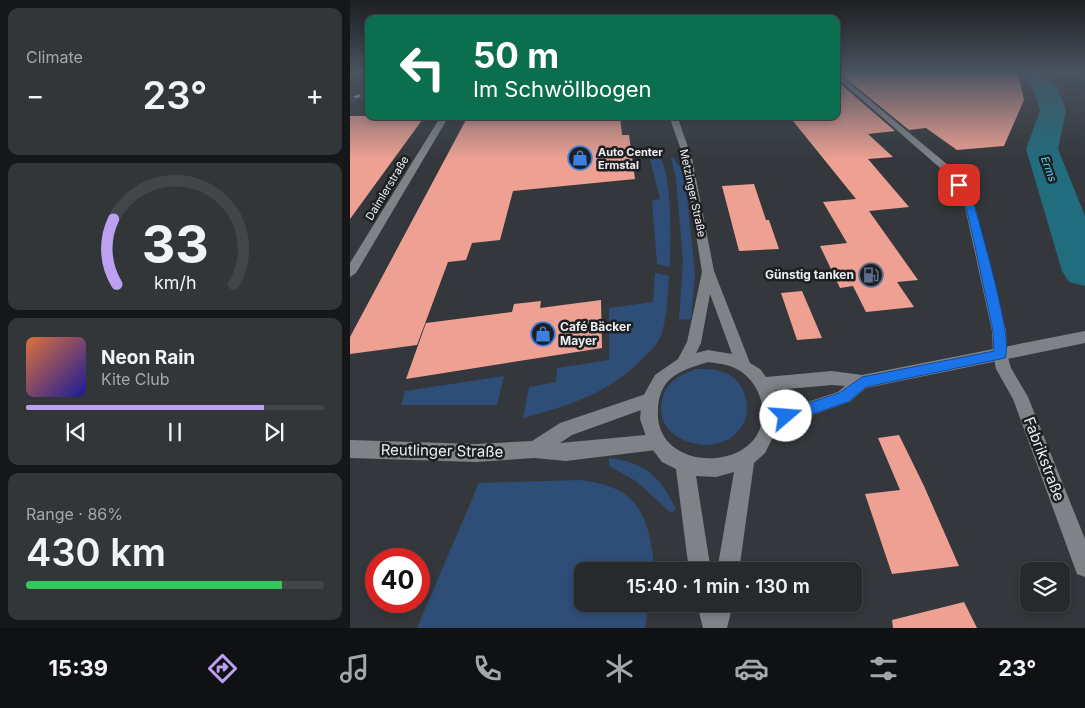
<!DOCTYPE html>
<meta charset="utf-8">
<style>
:root{--surface:#272a2d;--page:#333639;--text:#f1f3f6;--muted:#a4a7aa;--line:#434649;--accent:#bca0f2}
body{margin:0;font-family:Inter,sans-serif;background:var(--page);color:var(--text);height:100vh;display:flex;flex-direction:column;font-size:19px;white-space:nowrap}
*{box-sizing:border-box;margin:0}
p{font-size:16px;color:var(--muted)}
.icon{flex:none;width:28px;height:28px;fill:none;stroke:currentColor;stroke-width:2;stroke-linecap:round;stroke-linejoin:round}
.map{position:relative;flex:1;overflow:hidden}
.sheet{display:flex;flex-direction:column;gap:8px;padding:8px;background:#151719;width:350px}
.sheet>*{flex:none}
.banner{position:absolute;left:15px;top:15px;width:475px;height:105px;border-radius:10px;box-shadow:0 2px 8px #0003,0 0 0 1px var(--line);background:#0b6e4f;color:#fff;overflow:hidden}
.controls{position:absolute;left:670px;top:562px;display:grid;gap:10px}
.controls a{display:grid;place-items:center;width:50px;height:50px;border-radius:10px;background:var(--surface);box-shadow:0 2px 8px #0003,0 0 0 1px var(--line);font-size:25px}
.speed{position:absolute;left:15px;top:548px;display:flex;gap:10px;font-size:25px;font-weight:700;text-align:center}
.speed>*{display:grid;place-content:center;width:65px;height:65px;border-radius:50%;background:var(--surface);box-shadow:0 2px 8px #0003,0 0 0 1px var(--line);line-height:1}
.speed .limit{border:8px solid #d22;background:#fff;color:#111}
.pin{position:absolute;display:grid;place-items:center;width:42px;height:42px;color:#fff;margin:-21px;border-radius:10px;box-shadow:0 2px 8px #0006}
.me{position:absolute;width:55px;margin:-28px;rotate:72deg;stroke-linejoin:round;filter:drop-shadow(0 0 4px #0008)}
.turn{display:flex;align-items:center;gap:18px;height:105px;padding:0 25px;font-size:22px}
.turn .icon{width:65px;height:65px;stroke-width:2.5}
.turn b{display:block;font-size:35px;line-height:42px}
.big{font-size:38px;font-weight:600;line-height:1.1}
.sheet .widget{flex:1;display:flex;flex-direction:column;justify-content:center;gap:8px;min-width:0;padding:0 18px;border-radius:10px;background:var(--page)}
.sheet .dial{align-items:center;gap:0}
.dial svg{height:130px;overflow:visible;fill:none;stroke:var(--line);stroke-width:7;stroke-linecap:round;text-anchor:middle}
.dial text{fill:var(--text);stroke:none}
.song{display:flex;align-items:center;gap:15px}
.cover{width:60px;height:60px;border-radius:8px;background:linear-gradient(135deg,hsl(20 70% 55%),hsl(240 70% 35%))}
.played{height:5px;border-radius:2px;background:linear-gradient(90deg,var(--accent) 80%,var(--line) 80%)}
.keys{display:flex;justify-content:space-around;direction:ltr}
.heat{display:flex;justify-content:space-between;align-items:center;font-size:28px;direction:ltr}
.charge{height:8px;border-radius:4px;background:linear-gradient(90deg,#34c759 86%,var(--line) 0)}
.trip{position:absolute;left:224px;top:562px;width:288px;height:50px;border-radius:10px;background:var(--surface);box-shadow:0 2px 8px #0003,0 0 0 1px var(--line);font-weight:600;line-height:50px;text-align:center}
.menu{display:flex;height:80px;justify-content:space-around;align-items:center;background:#101112;color:var(--muted)}
.menu .icon{width:35px;height:35px}
.menu .active{color:var(--accent)}
.menu b{font-size:22px;color:var(--text)}
main{display:flex;flex:1;min-height:0}
.map>svg:first-child{display:block}
.green{fill:#2e4d77}
.lines{fill:none;stroke-linecap:round;stroke-linejoin:round}
.river{fill:#216c7d;fill-rule:evenodd}
.building{fill:#eea193}
.minor{fill:#7f8388;fill-rule:evenodd}
.tertiary{fill:#7f8388;fill-rule:evenodd}
.rail-casing{stroke:#adb0b3;stroke-width:3}
.rail{stroke:#1d1f21;stroke-width:2;stroke-dasharray:5.5;stroke-linecap:butt}
.route{fill:#1a73e8;stroke:#114b97}
.labels{text-anchor:middle;stroke-width:5;stroke-linejoin:round;paint-order:stroke}
.far-poi-label{font-size:11px;font-weight:bold;fill:#eceef1;stroke:#1d1f21;text-anchor:start}
.far-water-label{font-size:11px;font-style:italic;fill:#4dd8f8;stroke:#1d1f21}
.far-street-label{font-size:11px;fill:#eceef1;stroke:#1d1f21}
.poi-label{font-size:12px;font-weight:bold;fill:#eceef1;stroke:#1d1f21;text-anchor:end}
.near-street-label{font-size:15px;fill:#eceef1;stroke:#1d1f21}
</style>
<main>
<section class="sheet">
<div class="widget"><p>Climate</p>
<div class="heat"><a>−</a><b class="big">23°</b><a>+</a></div>
</div>
<div class="widget dial"><svg viewBox="0 0 100 80">
<path d="M14 69A42 42 0 1 1 86 69"/>
<path d="M14 69A42 42 0 0 1 12 29" stroke="#bca0f2"/>
<text x="50" y="56" font-size="32" font-weight="700">33</text>
<text x="50" y="72" font-size="11">km/h</text>
</svg></div>
<div class="widget">
<div class="song"><i class="cover"></i><div><b>Neon Rain</b><p>Kite Club</p></div></div>
<div class="played"></div>
<div class="keys"><svg class="icon" aria-label="previous" viewBox="0 0 24 24"><path d="M18 5L8 12l10 7zM5 5v14"/></svg><svg class="icon" aria-label="pause" viewBox="0 0 24 24"><path d="M8 5v14M16 5v14"/></svg><svg class="icon" aria-label="next" viewBox="0 0 24 24"><path d="M6 5l10 7-10 7zM19 5v14"/></svg></div>
</div>
<div class="widget"><p>Range · 86%</p><b class="big">430 km</b><div class="charge"></div></div>
</section>
<div class="map">
<svg width="735" height="628" viewBox="0 0 735 628">
<rect width="100%" height="100%" fill="#34383c"/>
<g class="green">
<polygon points="323,157 332,170 336,187 345,274 341,319 329,320 333,261 326,178 321,158"/>
<path d="M300 159H311C323 183 320 240 320 267L307 264 302 200 310 199Z"/>
<path d="M305 273 319 276C318 295 317 315 312 333 309 343 301 350 294 357 259 394 220 405 173 418L179 387 206 382 207 368 259 360V308L303 302Z"/>
<path d="M346 369C357 369 367 369 376 373 395 382 403 408 392 426 376 452 338 449 319 430 308 418 309 396 320 384 327 376 337 373 346 369Z"/>
<polygon points="154,376 147,405 51,405 55,391"/>
<path d="M259 458C296 462 310 477 326 509L321 513 286 481 259 466Z"/>
<path d="M229 480C286 486 298 511 304 565L303 571H232V604H299L295 628H67L129 483Z"/>
</g>
<g class="lines">
<polygon class="river" points="670,72 693,72 708,88 716,111 708,149 735,216 735,286 719,282 712,271 676,149 690,111 684,90"/>
</g>
<g class="building">
<polygon points="488,72 657,72 669,77 674,100 654,146 607,150 576,128 559,130"/>
<polygon points="486,80 545,131 518,134 543,157 518,159 559,207 519,211 568,280 547,282 564,307 516,312 503,286 490,288 470,246 497,243 473,202 506,199 439,116 486,116"/>
<polygon points="0,116 75,116 0,219"/>
<polygon points="118,116 270,116 272,135 279,135 285,179 163,191 150,240 122,243 116,260 98,262 67,345 0,354 0,337"/>
<polygon points="404,184 416,220 419,220 429,249 389,251 372,186"/>
<polygon points="452,291 472,338 447,340 431,293"/>
<polygon points="251,300 252,348 56,379 76,323 162,312 164,304 191,301 190,308"/>
<polygon points="549,435 574,486 609,566 542,574 515,494 550,490 528,438"/>
<polygon points="614,602 627,628 543,628 542,620"/>
</g>
<g class="lines">
<g class="minor">
<polygon points="486,72 604,170 623,198 656,331 657,354 661,368 678,397 735,539 735,577 727,574 663,399 646,369 643,354 642,331 613,198 597,174 486,77"/>
<polygon points="91,116 99,116 6,273 0,277 0,263"/>
<polygon points="299,393 305,395 307,400 305,405 222,435 210,443 306,434 312,436 315,442 312,448 306,450 216,461 184,458 126,462 0,458 0,440 126,444 182,441 210,423"/>
</g>
<g class="tertiary">
<path d="M319 116H327L342 158 364 271 400 363 410 369 416 377 482 371 512 375 735 331V343L516 388 499 402 428 427 415 453 404 463 389 571H367L384 472 366 477 346 476 361 571H339L326 469 312 462 299 445 290 419 292 398 305 375 328 359 337 342 352 272 334 158ZM360 294 382 354 358 350 346 353 351 343ZM358 362C365 363 374 364 380 366 408 376 421 410 407 435 400 446 389 453 377 456 344 465 305 448 308 410 308 401 310 393 315 385 325 371 343 367 358 362ZM482 385 495 386 488 392 430 411 425 390Z"/>
<polygon points="347,604 383,604 377,628 353,628"/>
</g>
<g class="rail-casing">
<polyline id="rail" points="0,100 19,91"/>
</g>
<use href="#rail" class="rail"/>
</g>
<linearGradient id="sky" x2="0" y2="1"><stop stop-color="#1d1f21"/><stop offset="0.45" stop-color="#4a5361"/><stop offset="1" stop-color="#4a5361" stop-opacity="0"/></linearGradient>
<rect width="735" height="160" fill="url(#sky)"/>
<path class="route" d="M606 183H612L622 198C629 223 664 340 655 358L516 387 498 402 436 423 431 421 429 416 431 412 489 393 512 377 644 351 643 331 624 242 614 198 605 185Z"/>
<defs>
<g id="shop-ring" transform="scale(1.25)"><circle r="9.5" fill="#1d1f21" stroke="#3f7fe0" stroke-width="1.5"/><path d="M-5-2.5h2.3a2.7 3.5 0 0 1 5.4 0H5L5.5 6h-11ZM-1.5-2.5h3a1.5 2.3 0 0 0-3 0Z" fill="#3f7fe0"/></g>
<g id="fuel-ring" transform="scale(1.25)"><circle r="9.5" fill="#1d1f21" stroke="#5c6f8a" stroke-width="1.5"/><path d="M-5.5-6h7V0h2V4h1.3V-2.5L3-4.5l.8-.8L6-3V5H2.5V1h-1V6h-7ZM-4.2-4.7v3.2H.2V-4.7Z" fill="#5c6f8a"/></g>
</defs>
<g fill-rule="evenodd">
<use href="#shop-ring" x="230" y="158"/>
<use href="#fuel-ring" x="521" y="275"/>
<use href="#shop-ring" x="193" y="334"/>
</g>
<g class="labels">
<g class="far-poi-label">
<text x="248" y="156">Auto Center<tspan x="248" dy="13">Ermstal</tspan></text>
</g>
<g class="far-water-label">
<text transform="translate(699 169) rotate(70)" y="4">Erms</text>
</g>
<g class="far-street-label">
<text transform="translate(37 188) rotate(-59)" y="4">Daimlerstraße</text>
<text transform="translate(343 193) rotate(78)" y="4">Metzinger Straße</text>
</g>
<g class="poi-label">
<text x="504" y="279">Günstig tanken</text>
<text x="210" y="331" text-anchor="start">Café Bäcker<tspan x="210" dy="14">Mayer</tspan></text>
</g>
<g class="near-street-label">
<text transform="translate(92 451) rotate(1)" y="5">Reutlinger Straße</text>
<text transform="translate(694 459) rotate(69)" y="5">Fabrikstraße</text>
</g>
</g>
</svg>
<div class="controls">
<a><svg class="icon" aria-label="layers" viewBox="0 0 24 24"><path d="M12 4l9 5-9 5-9-5zM3 14l9 5 9-5"/></svg></a>
</div>
<div class="speed"><div class="limit">40</div></div>
<div class="pin" style="left:609px;top:185px;background:#d93025"><svg class="icon" aria-label="arrive" viewBox="0 0 24 24"><path d="M6 21V4h12l-3 4 3 4H6"/></svg></div>
<svg class="me" style="left:436px;top:416px" viewBox="-20 -20 40 40"><circle r="19" fill="#fff"/><path d="M0-13L10 11 0 6-10 11z" fill="#1a73e8"/></svg>
<div class="trip">15:40 · 1 min · 130 m</div>
<div class="banner">
<div class="turn"><svg class="icon" aria-label="left" viewBox="0 0 24 24"><path d="M17 20v-9H6M10 6l-5 5 5 5"/></svg><div><b>50 m</b>Im Schwöllbogen</div></div>
</div>
</div>
</main>
<nav class="menu">
<b>15:39</b>
<svg class="icon active" aria-label="directions" viewBox="0 0 24 24"><path d="M12 3l9 9-9 9-9-9zM9 14v-3h6M13 9l2 2-2 2"/></svg>
<svg class="icon" aria-label="music" viewBox="0 0 24 24"><path d="M9 18V5l10-2v13"/><circle cx="6" cy="18" r="3"/><circle cx="16" cy="16" r="3"/></svg>
<svg class="icon" aria-label="phone" viewBox="0 0 24 24"><path d="M5 4h4l2 5-3 2q2 4 5 5l2-3 5 2v4C11 20 4 13 5 4z"/></svg>
<svg class="icon" aria-label="climate" viewBox="0 0 24 24"><path d="M12 3v18M4 7l16 10M4 17L20 7"/></svg>
<svg class="icon" aria-label="car" viewBox="0 0 24 24"><path d="M5 17H2v-5l4-1 3-4h7l3 4 3 1v5h-3M9 17h6M6 11h13"/><circle cx="7" cy="17" r="2"/><circle cx="17" cy="17" r="2"/></svg>
<svg class="icon" aria-label="filters" viewBox="0 0 24 24"><path d="M4 7h16M4 17h16"/><circle cx="9" cy="7" r="2"/><circle cx="15" cy="17" r="2"/></svg>
<b>23°</b>
</nav>
